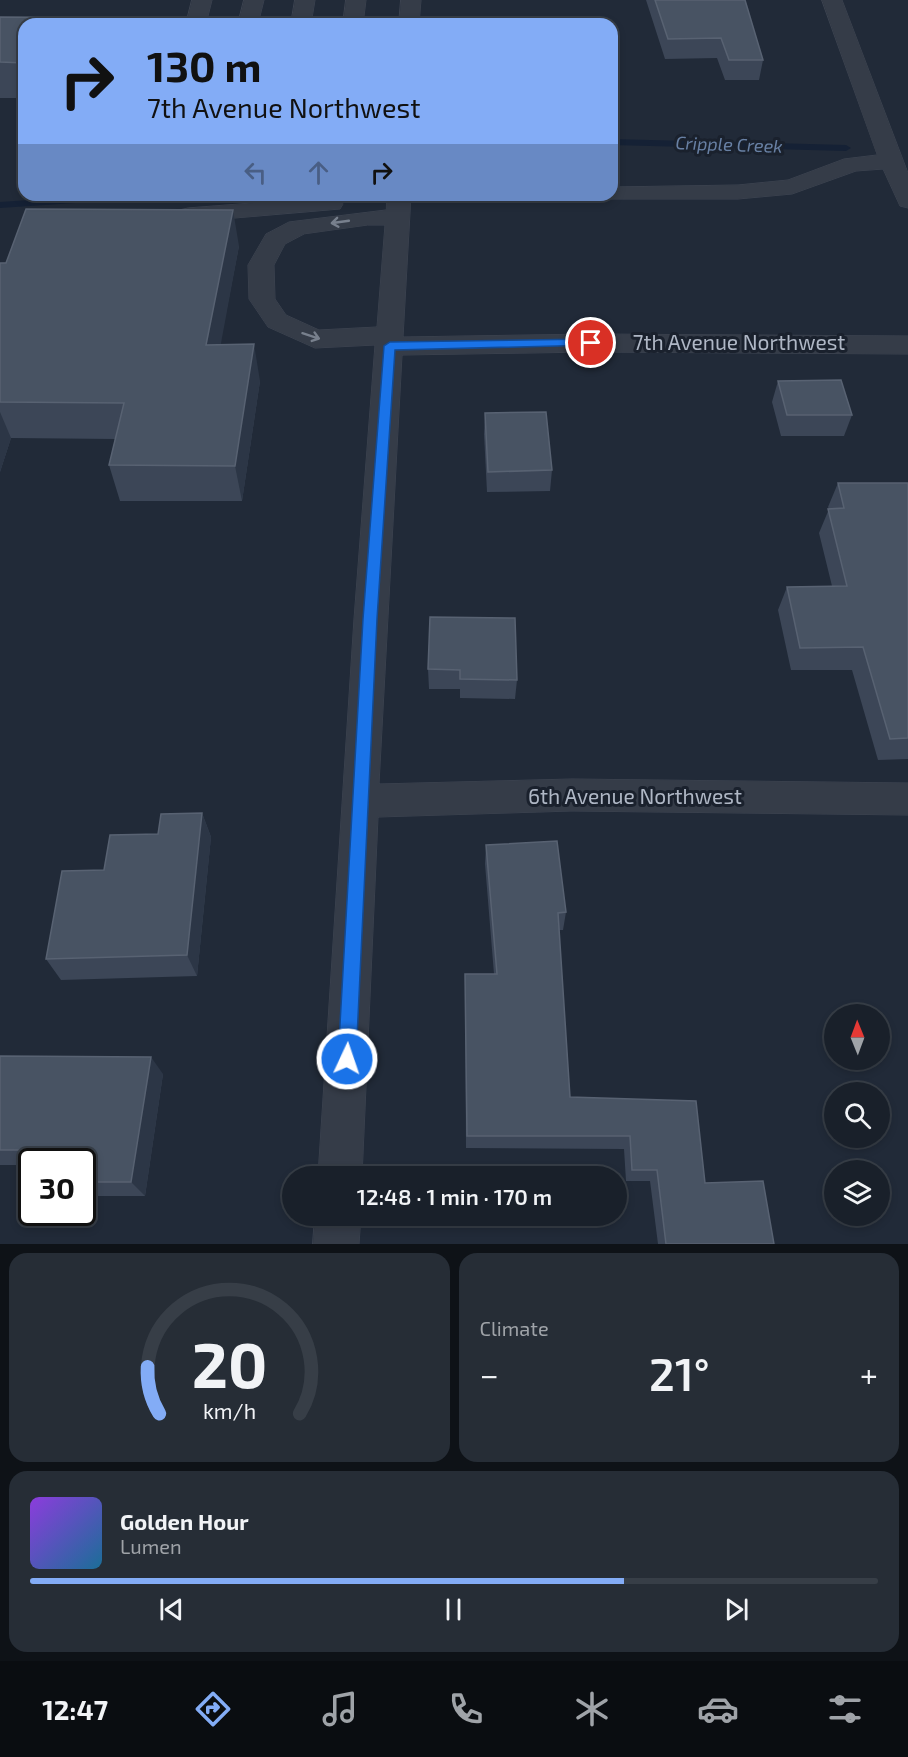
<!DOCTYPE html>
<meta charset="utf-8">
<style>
:root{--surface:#19202a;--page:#262d36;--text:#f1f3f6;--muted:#9fa3a8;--line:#373e47;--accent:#83acf6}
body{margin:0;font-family:"Exo 2",sans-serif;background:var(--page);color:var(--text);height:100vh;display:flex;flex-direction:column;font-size:22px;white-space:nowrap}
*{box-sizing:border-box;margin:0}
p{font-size:20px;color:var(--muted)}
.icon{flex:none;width:33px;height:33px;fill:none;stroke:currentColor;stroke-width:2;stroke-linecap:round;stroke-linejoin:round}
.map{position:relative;height:1244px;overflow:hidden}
.sheet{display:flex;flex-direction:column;gap:9px;padding:9px;background:#0e1217;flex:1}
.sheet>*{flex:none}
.hud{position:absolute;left:18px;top:18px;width:600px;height:183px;border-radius:18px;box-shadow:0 3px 9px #0003,0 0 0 2px var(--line);background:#83acf6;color:#111;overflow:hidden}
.needle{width:39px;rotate:359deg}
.tools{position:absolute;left:824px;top:1004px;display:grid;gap:12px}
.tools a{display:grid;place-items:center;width:66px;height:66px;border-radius:50%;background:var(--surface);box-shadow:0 3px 9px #0003,0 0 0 2px var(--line);font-size:30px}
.speed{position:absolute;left:18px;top:1148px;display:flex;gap:12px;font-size:30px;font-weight:700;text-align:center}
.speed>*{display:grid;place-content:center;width:78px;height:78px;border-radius:50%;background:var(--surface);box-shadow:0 3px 9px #0003,0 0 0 2px var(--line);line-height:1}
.speed .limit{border:3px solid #111;border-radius:9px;background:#fff;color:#111}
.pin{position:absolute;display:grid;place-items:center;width:51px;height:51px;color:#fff;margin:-26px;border:3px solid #fff;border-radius:50%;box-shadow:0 2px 6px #0007}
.me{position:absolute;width:66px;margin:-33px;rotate:3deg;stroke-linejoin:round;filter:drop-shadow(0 0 4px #0008)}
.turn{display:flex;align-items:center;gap:21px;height:126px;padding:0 30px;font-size:27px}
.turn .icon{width:78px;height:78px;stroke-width:2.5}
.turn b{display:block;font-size:42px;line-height:51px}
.lanes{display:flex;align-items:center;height:57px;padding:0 30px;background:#0003;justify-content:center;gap:30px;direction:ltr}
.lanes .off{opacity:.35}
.big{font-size:45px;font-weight:600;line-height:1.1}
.sheet .card{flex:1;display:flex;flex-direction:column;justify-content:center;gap:9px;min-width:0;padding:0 21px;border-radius:18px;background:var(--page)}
.sheet .dial{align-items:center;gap:0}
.dial svg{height:156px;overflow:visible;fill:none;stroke:var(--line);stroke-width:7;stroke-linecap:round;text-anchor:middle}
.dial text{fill:var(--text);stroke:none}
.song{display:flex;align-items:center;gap:18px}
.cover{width:72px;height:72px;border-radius:9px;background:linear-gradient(135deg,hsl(270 70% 55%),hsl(200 70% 35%))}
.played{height:6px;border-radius:3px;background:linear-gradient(90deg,var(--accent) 70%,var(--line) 70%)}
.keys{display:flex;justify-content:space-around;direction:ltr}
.heat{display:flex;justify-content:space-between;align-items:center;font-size:33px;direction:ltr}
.sheet .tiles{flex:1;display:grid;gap:9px;grid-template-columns:1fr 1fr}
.card:last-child{grid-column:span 2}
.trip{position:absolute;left:282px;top:1166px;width:345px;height:60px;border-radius:30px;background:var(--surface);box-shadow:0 3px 9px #0003,0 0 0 2px var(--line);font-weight:600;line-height:60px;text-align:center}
.tabs{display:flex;height:96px;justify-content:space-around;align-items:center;background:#0a0d11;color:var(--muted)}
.tabs .icon{width:42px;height:42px}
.tabs .active{color:var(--accent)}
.tabs b{font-size:27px;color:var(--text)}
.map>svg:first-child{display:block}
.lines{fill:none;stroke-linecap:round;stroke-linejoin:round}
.stream{fill:#152135;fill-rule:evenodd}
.minor-casing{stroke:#3e4552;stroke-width:1}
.minor{fill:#353c48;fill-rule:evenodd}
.wall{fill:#3c4657}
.shaded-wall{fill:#2c3646}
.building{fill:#485363;stroke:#586272;stroke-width:1.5}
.oneway{stroke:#78808d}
.route{fill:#1a73e8;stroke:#114b97;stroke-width:1.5}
.labels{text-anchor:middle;stroke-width:6;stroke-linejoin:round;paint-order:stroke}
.far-water-label{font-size:18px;font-style:italic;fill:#6880a4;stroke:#1a212d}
.street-label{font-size:21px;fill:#afb7c5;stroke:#1a212d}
</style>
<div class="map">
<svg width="908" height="1244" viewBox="0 0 908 1244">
<rect width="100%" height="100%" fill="#212a38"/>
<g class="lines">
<g class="stream">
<polygon points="612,139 846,145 851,148 846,151 612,145"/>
<polygon points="105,195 154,195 149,198 0,208 0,202"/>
</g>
<g class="minor-casing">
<g id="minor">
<polygon points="192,0 212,0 206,24 186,24"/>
<polygon points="244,0 264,0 258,24 238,24"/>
<polygon points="295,0 315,0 311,24 291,24"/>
<polygon points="346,0 366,0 363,24 343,24"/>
<polygon points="401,0 421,0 419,24 399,24"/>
<polygon points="822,0 842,0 908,173 908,208 900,206 883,169 856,171 792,194 738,199 604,199 601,195 612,195 612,187 738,185 788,180 844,159 877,155"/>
<path d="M387 195H411L403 337 591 334 908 336V354L591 352 402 355 379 784 572 779 908 783V815L572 811 378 817 362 1176H318L354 619 375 345 315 348 268 327 249 299 248 265 266 234 289 222 386 210ZM368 225H385L377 327 319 330 286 315 275 299 274 265 285 244 304 234Z"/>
<polygon points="331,197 340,199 343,204 340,209 188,222 179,220 176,215 179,210 188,208"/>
<polygon points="315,1215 361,1215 359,1244 313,1244"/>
</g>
</g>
<use href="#minor" class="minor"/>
</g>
<g class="wall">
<polygon points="646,0 745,0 763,60 759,80 725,80 717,58 665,59"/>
<polygon points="0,17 142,18 143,24 24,24 24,113 19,98 0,98"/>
<polygon points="239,246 220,344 260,381 242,501 120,501 109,465 115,439 11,438 0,472 0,263"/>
<polygon points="778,381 852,415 844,436 781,436 772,402"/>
<polygon points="485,413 552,470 550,491 487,492 484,434"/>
<polygon points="838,483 908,483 908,759 878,760 852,670 791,670 778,610 787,587 832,586 819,533 829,509 828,507"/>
<polygon points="430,617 517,680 515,699 460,698 460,689 429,689 428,669"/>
<polygon points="202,813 211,837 197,976 61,980 46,959 104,870 158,834"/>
<polygon points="486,845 566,912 563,930 559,930 570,1097 705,1183 774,1244 658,1244 650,1181 626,1181 624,1149 466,1148 465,974 494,974 485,864"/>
<polygon points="0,1056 163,1074 145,1196 82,1196 82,1161 32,1161 32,1186 26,1182 29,1165 0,1165"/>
</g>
<g class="shaded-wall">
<polygon points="233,210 239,246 214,381 206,345"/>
<polygon points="254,344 260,381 242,501 235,466"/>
<polygon points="0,412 11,438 0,472"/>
<polygon points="202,813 211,837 197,976 187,955"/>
<polygon points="151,1057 163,1074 145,1196 131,1182"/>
</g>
<g class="building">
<polygon points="655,0 745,0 763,60 729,60 721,38 668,39"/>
<polygon points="0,17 142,18 140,24 24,24 24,63 0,62"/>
<polygon points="24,85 24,97 19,96"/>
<polygon points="26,209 233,210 206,345 254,344 235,466 109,465 124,403 0,402 0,263 6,263"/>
<polygon points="841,380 852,415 787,415 778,381"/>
<polygon points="546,412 552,470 488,472 485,413"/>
<polygon points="838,483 908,483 908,738 890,739 863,647 800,648 787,587 847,586 828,509 844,508"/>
<polygon points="430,617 515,618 517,680 460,679 460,670 428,669"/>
<polygon points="202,813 187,955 46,959 62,871 104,870 110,835 158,834 161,814"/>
<polygon points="557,841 566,912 558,913 570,1097 696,1101 705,1183 763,1181 774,1244 666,1244 657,1170 632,1170 630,1136 467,1136 465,974 497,974 486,845"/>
<polygon points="0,1056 151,1057 131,1182 82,1182 82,1161 32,1161 32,1182 26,1182 33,1150 0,1150"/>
</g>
<defs><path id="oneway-shaft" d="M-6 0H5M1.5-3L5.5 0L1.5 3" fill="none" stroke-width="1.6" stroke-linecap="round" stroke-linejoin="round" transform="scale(1.5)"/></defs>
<g class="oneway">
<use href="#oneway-shaft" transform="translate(340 222) rotate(172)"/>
<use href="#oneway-shaft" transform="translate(311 336) rotate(18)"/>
</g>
<polygon class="route" points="591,339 596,343 595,345 395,350 377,619 356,1059 353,1065 347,1068 341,1065 338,1059 363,619 384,346 390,342"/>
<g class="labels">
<g class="far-water-label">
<text transform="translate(729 145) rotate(2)" y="6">Cripple Creek</text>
</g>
<g class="street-label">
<text x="739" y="350">7th Avenue Northwest</text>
<text x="635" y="804">6th Avenue Northwest</text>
</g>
</g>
</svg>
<div class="tools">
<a><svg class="needle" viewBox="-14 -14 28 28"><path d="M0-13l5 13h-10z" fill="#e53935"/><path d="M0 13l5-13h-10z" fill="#9fa3a8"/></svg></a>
<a><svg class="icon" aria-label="search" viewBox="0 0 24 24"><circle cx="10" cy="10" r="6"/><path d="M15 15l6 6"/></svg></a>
<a><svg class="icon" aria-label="layers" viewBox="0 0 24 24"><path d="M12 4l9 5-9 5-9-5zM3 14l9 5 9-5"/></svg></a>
</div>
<div class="speed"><div class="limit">30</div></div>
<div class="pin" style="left:591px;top:343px;background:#d93025"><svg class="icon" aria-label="arrive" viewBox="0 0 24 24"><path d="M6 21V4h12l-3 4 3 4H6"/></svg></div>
<svg class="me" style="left:347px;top:1059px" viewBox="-20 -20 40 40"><circle r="17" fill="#1a73e8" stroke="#fff" stroke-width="3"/><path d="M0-11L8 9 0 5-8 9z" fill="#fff"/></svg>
<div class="trip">12:48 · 1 min · 170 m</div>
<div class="hud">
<div class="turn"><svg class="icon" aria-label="right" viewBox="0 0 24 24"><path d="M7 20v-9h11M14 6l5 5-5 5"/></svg><div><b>130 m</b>7th Avenue Northwest</div></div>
<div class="lanes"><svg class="icon off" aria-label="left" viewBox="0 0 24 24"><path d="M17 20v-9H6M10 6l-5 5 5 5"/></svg><svg class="icon off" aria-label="ahead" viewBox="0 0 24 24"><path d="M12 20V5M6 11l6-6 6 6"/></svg><svg class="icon" aria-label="right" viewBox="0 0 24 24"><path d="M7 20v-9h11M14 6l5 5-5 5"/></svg></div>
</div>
</div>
<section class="sheet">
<div class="tiles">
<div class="card dial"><svg viewBox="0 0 100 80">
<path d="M14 69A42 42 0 1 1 86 69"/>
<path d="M14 69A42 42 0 0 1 8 45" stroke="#83acf6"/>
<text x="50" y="56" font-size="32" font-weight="700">20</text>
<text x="50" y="72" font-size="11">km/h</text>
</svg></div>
<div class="card"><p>Climate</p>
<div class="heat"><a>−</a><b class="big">21°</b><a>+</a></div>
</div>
<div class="card">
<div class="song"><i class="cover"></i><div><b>Golden Hour</b><p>Lumen</p></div></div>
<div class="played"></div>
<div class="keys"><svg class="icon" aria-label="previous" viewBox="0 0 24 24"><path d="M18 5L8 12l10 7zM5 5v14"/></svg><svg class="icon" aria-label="pause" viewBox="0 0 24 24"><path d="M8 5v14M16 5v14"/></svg><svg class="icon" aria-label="next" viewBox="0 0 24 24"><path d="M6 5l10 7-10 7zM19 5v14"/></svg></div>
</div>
</div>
</section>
<nav class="tabs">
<b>12:47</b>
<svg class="icon active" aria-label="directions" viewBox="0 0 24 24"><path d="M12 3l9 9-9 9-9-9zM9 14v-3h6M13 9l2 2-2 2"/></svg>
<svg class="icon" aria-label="music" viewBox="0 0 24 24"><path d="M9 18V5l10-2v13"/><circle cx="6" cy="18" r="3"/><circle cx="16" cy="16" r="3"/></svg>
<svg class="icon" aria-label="phone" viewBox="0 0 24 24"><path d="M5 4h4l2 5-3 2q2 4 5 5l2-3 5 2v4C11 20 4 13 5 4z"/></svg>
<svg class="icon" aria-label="climate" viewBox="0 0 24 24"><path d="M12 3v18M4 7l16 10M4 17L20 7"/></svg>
<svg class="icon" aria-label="car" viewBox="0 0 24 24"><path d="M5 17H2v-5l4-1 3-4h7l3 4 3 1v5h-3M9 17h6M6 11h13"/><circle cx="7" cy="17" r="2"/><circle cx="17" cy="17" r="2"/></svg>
<svg class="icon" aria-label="filters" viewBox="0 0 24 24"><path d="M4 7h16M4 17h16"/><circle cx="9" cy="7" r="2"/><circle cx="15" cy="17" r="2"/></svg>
</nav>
